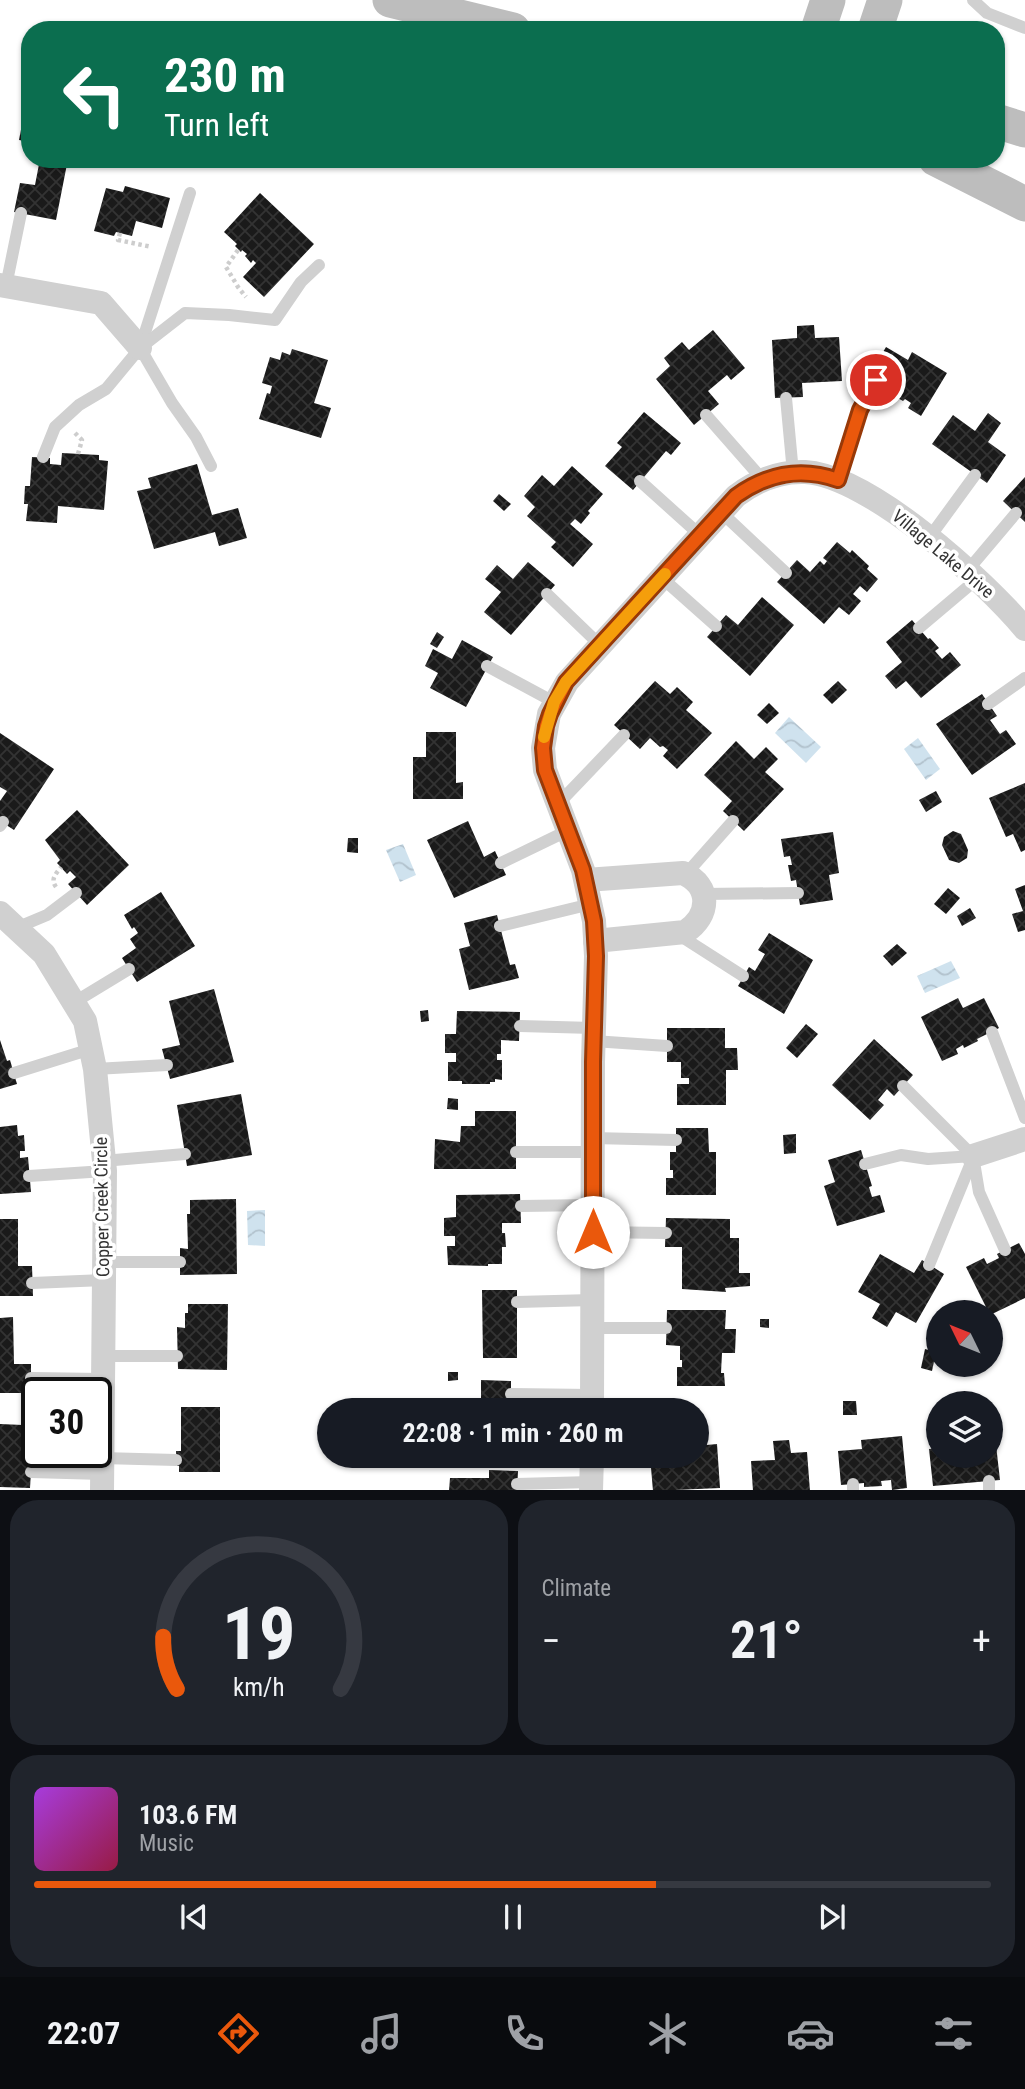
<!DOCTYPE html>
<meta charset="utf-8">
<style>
:root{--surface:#171b24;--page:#20242c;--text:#f1f3f6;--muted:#9ea1a6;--line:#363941;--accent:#ea580c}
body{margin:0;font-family:"Roboto Condensed",sans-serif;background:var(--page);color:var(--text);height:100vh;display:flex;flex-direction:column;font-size:26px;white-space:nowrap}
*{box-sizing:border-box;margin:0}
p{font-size:23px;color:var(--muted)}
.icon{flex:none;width:38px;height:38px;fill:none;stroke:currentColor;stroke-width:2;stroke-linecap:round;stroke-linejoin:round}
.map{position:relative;height:1490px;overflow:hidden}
.panel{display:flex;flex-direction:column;gap:10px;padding:10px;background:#0d0f14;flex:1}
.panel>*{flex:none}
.banner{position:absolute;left:21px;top:21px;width:984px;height:147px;border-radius:28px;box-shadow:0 2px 5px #0004;background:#0b6e4f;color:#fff;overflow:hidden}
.needle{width:46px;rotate:313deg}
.fabs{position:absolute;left:926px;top:1300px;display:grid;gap:14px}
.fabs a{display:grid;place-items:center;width:77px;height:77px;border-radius:50%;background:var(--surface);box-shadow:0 2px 5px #0004;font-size:35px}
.speed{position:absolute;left:21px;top:1377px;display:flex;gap:14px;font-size:35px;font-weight:700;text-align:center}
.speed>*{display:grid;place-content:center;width:91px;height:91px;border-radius:50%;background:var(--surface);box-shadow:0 2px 5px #0004;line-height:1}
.speed .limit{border:4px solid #111;border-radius:10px;background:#fff;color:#111}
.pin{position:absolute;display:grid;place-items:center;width:60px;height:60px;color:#fff;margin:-30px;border:4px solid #fff;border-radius:50%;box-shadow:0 2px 7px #0007}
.me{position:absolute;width:77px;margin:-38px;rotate:0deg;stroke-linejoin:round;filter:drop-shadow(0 0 5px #0008)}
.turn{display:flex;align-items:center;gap:24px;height:147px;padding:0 28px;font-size:32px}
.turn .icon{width:91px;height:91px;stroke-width:2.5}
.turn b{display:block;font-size:49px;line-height:60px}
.big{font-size:52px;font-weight:700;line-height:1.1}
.panel .tile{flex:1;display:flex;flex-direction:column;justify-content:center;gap:10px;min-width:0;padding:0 24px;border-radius:28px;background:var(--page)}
.panel .dial{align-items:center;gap:0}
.dial svg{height:182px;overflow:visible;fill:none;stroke:var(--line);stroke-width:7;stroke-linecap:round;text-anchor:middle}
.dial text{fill:var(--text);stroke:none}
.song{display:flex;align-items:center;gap:21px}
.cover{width:84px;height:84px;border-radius:10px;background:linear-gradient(135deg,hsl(280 70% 55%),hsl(340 70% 35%))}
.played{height:7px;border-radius:4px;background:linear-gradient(90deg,var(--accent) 65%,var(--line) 65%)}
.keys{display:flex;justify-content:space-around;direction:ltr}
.heat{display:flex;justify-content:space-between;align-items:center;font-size:38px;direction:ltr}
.panel .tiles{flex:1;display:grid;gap:10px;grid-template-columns:1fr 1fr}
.tile:last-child{grid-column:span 2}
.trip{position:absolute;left:317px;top:1398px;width:392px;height:70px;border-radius:35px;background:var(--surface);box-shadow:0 2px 5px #0004;font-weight:700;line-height:70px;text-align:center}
.tabs{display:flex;height:112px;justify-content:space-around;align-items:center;background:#090b0e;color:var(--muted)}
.tabs .icon{width:49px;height:49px}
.tabs .selected{color:var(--accent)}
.tabs b{font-size:32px;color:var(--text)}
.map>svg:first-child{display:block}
.water{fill:url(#water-waves)}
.building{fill:url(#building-cross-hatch)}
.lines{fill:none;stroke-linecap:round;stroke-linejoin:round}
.path{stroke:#cdcdcd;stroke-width:4.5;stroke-dasharray:3.5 3.5;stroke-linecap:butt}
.lane{stroke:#d0d0d0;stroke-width:12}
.street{stroke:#d0d0d0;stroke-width:24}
.secondary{stroke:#bdbdbd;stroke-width:35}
.route-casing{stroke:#983908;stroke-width:18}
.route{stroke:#ea580c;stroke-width:12}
.slow{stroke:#f59e0b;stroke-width:12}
.labels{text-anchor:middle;stroke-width:7;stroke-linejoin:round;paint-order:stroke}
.street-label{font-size:18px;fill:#333;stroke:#fff}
</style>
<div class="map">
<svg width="1025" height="1491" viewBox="0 0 1025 1491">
<defs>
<pattern id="water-waves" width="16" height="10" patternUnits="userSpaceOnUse" patternTransform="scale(1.75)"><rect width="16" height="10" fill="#cfe2ee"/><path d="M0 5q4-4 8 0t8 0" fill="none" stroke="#b2c2cd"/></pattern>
<pattern id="building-cross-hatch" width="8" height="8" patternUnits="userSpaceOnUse" patternTransform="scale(1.75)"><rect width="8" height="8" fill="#1a1a1a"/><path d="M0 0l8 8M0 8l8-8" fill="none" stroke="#333"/></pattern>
</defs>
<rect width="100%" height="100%" fill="#fff"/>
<g class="water">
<polygon points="789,717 821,747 806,763 775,733"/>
<polygon points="918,738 940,769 926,780 904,749"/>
<polygon points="403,844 416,875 400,882 386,850"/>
<polygon points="951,961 960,978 925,993 917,976"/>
<polygon points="265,1210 265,1246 248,1245 247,1211"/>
</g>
<g class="building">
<polygon points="25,109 30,110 30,142 19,140"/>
<polygon points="40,159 68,159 56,220 14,212 20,183 35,185"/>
<polygon points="125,186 170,198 162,228 136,221 132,236 116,232 114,236 94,231 106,188 123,192"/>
<polygon points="260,193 314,244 264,297 243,277 256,263 253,260 251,263 245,256 247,254 242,250 241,252 235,246 237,244 224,232"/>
<polygon points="814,325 815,338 839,337 842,381 802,383 803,397 775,398 772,340 797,338 797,326"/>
<polygon points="713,330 745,368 731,380 727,375 708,391 719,404 694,425 656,379 670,366 664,358 682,342 689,350"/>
<polygon points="886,347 908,360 912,352 947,373 921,416 908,408 911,403 905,399 903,401 889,393 891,389 869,376"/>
<polygon points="292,349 328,360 314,403 331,408 321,438 259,419 267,393 270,394 272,386 262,383 270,357 280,360 282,352 290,355"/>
<polygon points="644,412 681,443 671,455 666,451 633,490 605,466 622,447 617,443"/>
<polygon points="988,413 1001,423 988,442 1006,455 987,483 932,444 953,415 975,431"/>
<polygon points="62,453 99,455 99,460 108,461 104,510 58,506 57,523 26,521 28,504 24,504 25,486 30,486 32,457 50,458 50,464 61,465"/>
<polygon points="197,464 212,515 238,508 247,538 219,546 215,532 154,549 137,491 151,488 148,478"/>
<polygon points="572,466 603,494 588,511 590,513 581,524 575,519 570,524 593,544 573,567 551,547 556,542 527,516 535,507 524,496 542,475 554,486"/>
<polygon points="1025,477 1025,522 1003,501"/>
<polygon points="499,494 511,504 504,511 493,501"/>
<polygon points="837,542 850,553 852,550 869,566 867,569 878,579 867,592 860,586 853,594 861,601 849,615 839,607 824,624 777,582 797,560 810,572 820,561 824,565 827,561 823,558"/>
<polygon points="528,562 555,585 511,635 484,612 501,592 485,579 497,565 513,579"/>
<polygon points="762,597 794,625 750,676 707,637 726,615 738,625"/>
<polygon points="912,620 928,639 930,638 939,648 935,651 942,659 950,652 961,665 921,698 906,681 896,689 885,676 902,662 886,642"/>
<polygon points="437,632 444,637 437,648 430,644"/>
<polygon points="462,640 493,657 466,707 430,688 438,673 425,666 433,649 452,659"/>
<polygon points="655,681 670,694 677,687 693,702 686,710 712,733 677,769 663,756 668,750 663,746 660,747 650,738 640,749 614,725"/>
<polygon points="838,681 847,690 832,704 823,695"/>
<polygon points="982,694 997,716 990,720 1000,734 1006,730 1016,744 972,775 936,724"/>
<polygon points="769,703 779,713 767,724 757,715"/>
<polygon points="426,732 456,732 456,783 463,782 463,799 413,799 413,757 426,757"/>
<polygon points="0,733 54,769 14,830 0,821 0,801 7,791 0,787"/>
<polygon points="736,741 754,759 766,747 778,759 765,772 784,789 744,831 723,811 732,801 704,775"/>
<polygon points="1025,783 1025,850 1021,852 1013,834 1006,837 989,798"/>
<polygon points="936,791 942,802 926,812 919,800"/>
<polygon points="77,810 129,865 87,905 68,884 76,877 70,871 67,874 57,863 60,860 45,840"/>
<polygon points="468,821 484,857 495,851 506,875 454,898 427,840"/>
<polygon points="953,831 961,834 968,850 967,858 959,863 949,860 942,845 944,837"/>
<polygon points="833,832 839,873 829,875 833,900 800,905 796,880 791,881 788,865 792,865 790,856 784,857 781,839"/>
<polygon points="348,838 358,838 358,853 347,852"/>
<polygon points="1025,885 1025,930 1018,932 1012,914 1023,911 1015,889"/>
<polygon points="948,888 960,898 946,914 934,904"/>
<polygon points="161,892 195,946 137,982 122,958 136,948 130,939 138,933 134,927 132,929 124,915"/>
<polygon points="970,908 976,918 962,926 957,916"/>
<polygon points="497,915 510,965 515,964 519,978 469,990 459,949 470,946 464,923"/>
<polygon points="769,933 813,960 784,1014 738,986 749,967 755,971 765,954 758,950"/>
<polygon points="897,944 907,953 892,966 883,956"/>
<polygon points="214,989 234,1062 170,1079 162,1049 180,1045 169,1001"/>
<polygon points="958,998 963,1008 984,998 999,1028 977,1039 978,1041 964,1048 963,1045 956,1049 958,1054 942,1061 921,1017"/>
<polygon points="428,1010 429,1021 421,1022 420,1011"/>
<polygon points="457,1011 520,1012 519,1041 501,1040 501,1054 497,1054 497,1060 502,1060 502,1080 495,1079 495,1082 490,1082 490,1084 462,1084 462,1081 448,1081 448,1062 456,1062 456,1053 445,1053 445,1034 456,1034"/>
<polygon points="806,1024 818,1034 797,1058 786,1048"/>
<polygon points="667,1028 725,1028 725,1048 737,1048 738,1070 726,1070 726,1105 677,1105 677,1084 689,1084 689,1078 681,1078 681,1062 667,1062"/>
<polygon points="874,1039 913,1075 894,1096 887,1089 878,1100 884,1105 870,1120 832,1085"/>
<polygon points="0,1040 7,1061 10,1060 17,1084 0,1089"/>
<polygon points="241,1094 252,1155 187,1166 177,1105"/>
<polygon points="448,1098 458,1099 458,1110 447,1109"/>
<polygon points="475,1111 516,1111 516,1169 434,1169 435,1139 460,1142 461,1126 475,1126"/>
<polygon points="17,1125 18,1136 24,1135 25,1151 20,1151 20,1158 28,1157 31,1192 0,1194 0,1127"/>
<polygon points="676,1128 708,1128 709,1152 716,1152 716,1195 666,1195 666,1178 673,1178 673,1170 670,1170 670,1152 676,1152"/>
<polygon points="796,1134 796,1153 784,1154 783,1135"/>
<polygon points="861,1150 872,1186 869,1187 872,1197 880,1195 885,1212 837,1226 824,1186 835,1182 828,1160"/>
<polygon points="520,1194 521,1223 502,1223 502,1233 505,1233 506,1247 502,1247 502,1264 488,1264 488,1266 448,1265 447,1246 455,1246 455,1236 444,1236 444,1218 456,1217 456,1195"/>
<polygon points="236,1199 237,1274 180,1275 180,1248 188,1249 187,1214 190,1214 190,1200"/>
<polygon points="666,1218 730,1219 730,1238 739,1238 739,1273 750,1273 750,1286 725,1288 726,1292 682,1289 682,1247 665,1247"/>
<polygon points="0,1219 18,1219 18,1266 32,1266 33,1296 0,1296"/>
<polygon points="1019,1243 1025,1254 1025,1298 990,1315 966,1267 984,1258 987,1264 999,1258 997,1254"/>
<polygon points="880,1254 914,1273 922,1260 944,1274 916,1323 896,1312 887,1327 872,1318 880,1304 858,1292"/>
<polygon points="482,1290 517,1290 517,1358 483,1358"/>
<polygon points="188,1304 228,1304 227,1370 178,1369 177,1327 185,1328 185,1313 188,1313"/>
<polygon points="667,1310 726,1310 725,1329 736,1329 735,1353 722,1353 721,1373 724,1373 725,1386 677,1386 677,1367 682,1367 682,1360 680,1360 680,1346 666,1345"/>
<polygon points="13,1317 14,1364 31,1364 31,1393 0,1393 0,1318"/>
<polygon points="760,1319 769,1319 769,1328 760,1327"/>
<polygon points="925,1349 936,1352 932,1371 921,1368"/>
<polygon points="448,1372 458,1372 458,1380 448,1381"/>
<polygon points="481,1380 511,1381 511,1410 467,1410 467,1406 481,1407"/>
<polygon points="843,1401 856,1401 857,1415 843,1415"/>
<polygon points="181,1407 220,1407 220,1472 179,1472 179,1466 177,1466 176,1451 181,1451"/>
<polygon points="0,1424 23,1425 22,1432 27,1432 27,1448 23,1448 23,1456 32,1456 30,1488 0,1487"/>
<polygon points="902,1436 907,1488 892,1490 891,1480 881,1481 882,1486 864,1487 864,1483 841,1485 838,1451 862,1449 861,1440"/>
<polygon points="789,1440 791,1453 807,1452 810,1491 753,1491 751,1461 775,1460 773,1441"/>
<polygon points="717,1444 720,1488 653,1491 650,1456 696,1456 696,1446"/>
<polygon points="990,1445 996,1445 1000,1480 933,1486 929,1449 938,1448 938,1456 990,1456"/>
<polygon points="489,1470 518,1471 517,1491 449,1491 450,1478 489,1478"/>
</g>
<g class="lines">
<g class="path">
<polyline points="120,233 118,240 152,247"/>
<polyline points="238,250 226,267 238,287 246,297"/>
<polyline points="75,433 82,440 78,454"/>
<path d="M56 887C50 879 56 874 61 867"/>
</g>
<g class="lane">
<polyline points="973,0 987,13 1025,28"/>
<polyline points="190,193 140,348 172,403 196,437 211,466"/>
<polyline points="6,286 21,213"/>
<polyline points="786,398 793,473"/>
<polyline points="706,415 763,480"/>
<polyline points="43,457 55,427 79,405 106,389 140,348 185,313 229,315 275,320 301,282 319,265"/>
<polyline points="838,480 860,410 876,380"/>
<polyline points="640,481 700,535"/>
<polyline points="721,512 786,573"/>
<polyline points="929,538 975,475"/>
<polyline points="968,570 1016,513"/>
<polyline points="662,578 716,626"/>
<polyline points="547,594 600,645"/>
<polyline points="919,628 977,579"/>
<polyline points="487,666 554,702"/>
<polyline points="988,704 1025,678"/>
<polyline points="558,804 624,735"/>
<polyline points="0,826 3,822"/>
<polyline points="501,863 569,830"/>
<polyline points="686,874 733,821"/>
<polyline points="703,894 798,893"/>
<polyline points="500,926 591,904"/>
<polyline points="16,928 47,915 76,893"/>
<polyline points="679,935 743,976"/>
<polyline points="73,1003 129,969"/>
<polyline points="520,1026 593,1028"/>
<polyline points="992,1032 1025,1118"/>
<polyline points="593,1041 667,1046"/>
<polyline points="95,1069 167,1065"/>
<polyline points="14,1073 91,1049"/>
<polyline points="903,1086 973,1156 979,1192 1005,1250"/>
<polyline points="593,1138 676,1140"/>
<polyline points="516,1152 593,1152"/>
<polyline points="103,1161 185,1154"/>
<polyline points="865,1164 901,1155 928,1159 973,1156"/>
<polyline points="29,1176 105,1171"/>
<polyline points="521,1206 592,1205"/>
<polyline points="593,1232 666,1233"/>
<polyline points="104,1262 180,1262"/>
<polyline points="929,1265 973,1158"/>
<polyline points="32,1283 104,1280"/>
<polyline points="517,1302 592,1300"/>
<polyline points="592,1328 666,1328"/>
<polyline points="103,1356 177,1356"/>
<polyline points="31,1378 103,1379"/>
<polyline points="511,1394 592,1395"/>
<polyline points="102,1458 176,1460"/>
<polyline points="31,1472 102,1474"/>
<polyline points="989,1481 989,1491"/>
<polyline points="517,1484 591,1482"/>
<polyline points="853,1484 853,1491"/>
</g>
<g class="street">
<polyline points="0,285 101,303 140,348"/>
<path d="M586 880 683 873C712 886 710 916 685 932L595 941"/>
<polyline points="0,913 44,954 85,1021 95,1069 105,1171 102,1491"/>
<polyline points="973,1156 1025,1139"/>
<path d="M592 1410 593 1062 596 956 594 921 583 870 545 770 543 748 549 714 567 682 736 496C756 481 779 471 805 472 870 476 984 580 1025 629"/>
<polyline points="591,1491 592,1456"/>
</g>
<g class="secondary">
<polyline points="390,0 513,30"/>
<polyline points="818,30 828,0"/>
<polyline points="875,30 885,0"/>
<polyline points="996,121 1025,130"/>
<polyline points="936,159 1025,204"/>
</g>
</g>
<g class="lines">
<g class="route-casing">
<path id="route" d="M593 1232V1062L596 956 594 921 583 870 545 770 543 748 546 726 550 714 566 682 736 496C768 473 801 467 838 480L860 410 876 380"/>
</g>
<use href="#route" class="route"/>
<polyline class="slow" points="544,737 554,702 566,682 665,574"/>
</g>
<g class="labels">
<g class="street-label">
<text transform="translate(943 554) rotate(40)" y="6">Village Lake Drive</text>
<text transform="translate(102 1207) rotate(-91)" y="6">Copper Creek Circle</text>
</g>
</g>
</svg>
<div class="fabs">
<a><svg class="needle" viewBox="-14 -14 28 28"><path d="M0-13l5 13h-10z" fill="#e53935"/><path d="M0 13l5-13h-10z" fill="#9ea1a6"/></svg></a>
<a><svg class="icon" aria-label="layers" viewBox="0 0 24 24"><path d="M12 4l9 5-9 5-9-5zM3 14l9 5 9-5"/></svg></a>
</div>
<div class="speed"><div class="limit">30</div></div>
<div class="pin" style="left:876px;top:380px;background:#d93025"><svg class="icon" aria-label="arrive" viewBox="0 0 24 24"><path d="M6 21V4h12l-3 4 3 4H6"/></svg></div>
<svg class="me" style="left:593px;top:1232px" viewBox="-20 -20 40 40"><circle r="19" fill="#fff"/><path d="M0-13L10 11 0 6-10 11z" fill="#ea580c"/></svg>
<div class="trip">22:08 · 1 min · 260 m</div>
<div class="banner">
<div class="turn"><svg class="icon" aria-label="left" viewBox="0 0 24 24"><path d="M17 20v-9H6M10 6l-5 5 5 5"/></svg><div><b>230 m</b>Turn left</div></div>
</div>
</div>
<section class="panel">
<div class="tiles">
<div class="tile dial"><svg viewBox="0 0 100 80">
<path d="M14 69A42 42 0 1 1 86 69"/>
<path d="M14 69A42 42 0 0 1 8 46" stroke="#ea580c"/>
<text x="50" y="56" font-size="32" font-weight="700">19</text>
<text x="50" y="72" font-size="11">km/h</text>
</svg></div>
<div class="tile"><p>Climate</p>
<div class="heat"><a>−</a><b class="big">21°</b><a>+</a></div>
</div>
<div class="tile">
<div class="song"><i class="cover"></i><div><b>103.6 FM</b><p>Music</p></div></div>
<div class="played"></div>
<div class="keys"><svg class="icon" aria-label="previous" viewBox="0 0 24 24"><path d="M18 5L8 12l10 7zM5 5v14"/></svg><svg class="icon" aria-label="pause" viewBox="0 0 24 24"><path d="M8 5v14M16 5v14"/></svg><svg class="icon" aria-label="next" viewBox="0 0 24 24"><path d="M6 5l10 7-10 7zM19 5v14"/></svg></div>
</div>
</div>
</section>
<nav class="tabs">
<b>22:07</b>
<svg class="icon selected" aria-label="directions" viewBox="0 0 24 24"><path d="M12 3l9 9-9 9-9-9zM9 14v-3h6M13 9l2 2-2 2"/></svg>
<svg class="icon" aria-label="music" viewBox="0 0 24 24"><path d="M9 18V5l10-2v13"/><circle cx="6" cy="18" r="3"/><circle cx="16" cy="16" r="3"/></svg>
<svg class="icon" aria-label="phone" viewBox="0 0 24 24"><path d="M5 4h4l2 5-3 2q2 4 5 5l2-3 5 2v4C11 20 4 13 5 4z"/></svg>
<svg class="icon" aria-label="climate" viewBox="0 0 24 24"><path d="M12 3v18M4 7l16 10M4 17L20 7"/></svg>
<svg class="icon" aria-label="car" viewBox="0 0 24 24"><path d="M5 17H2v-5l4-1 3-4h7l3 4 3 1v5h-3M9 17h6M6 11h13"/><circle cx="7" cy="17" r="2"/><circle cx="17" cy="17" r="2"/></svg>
<svg class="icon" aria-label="filters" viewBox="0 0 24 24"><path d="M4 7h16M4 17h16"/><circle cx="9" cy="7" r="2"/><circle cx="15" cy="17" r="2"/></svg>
</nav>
